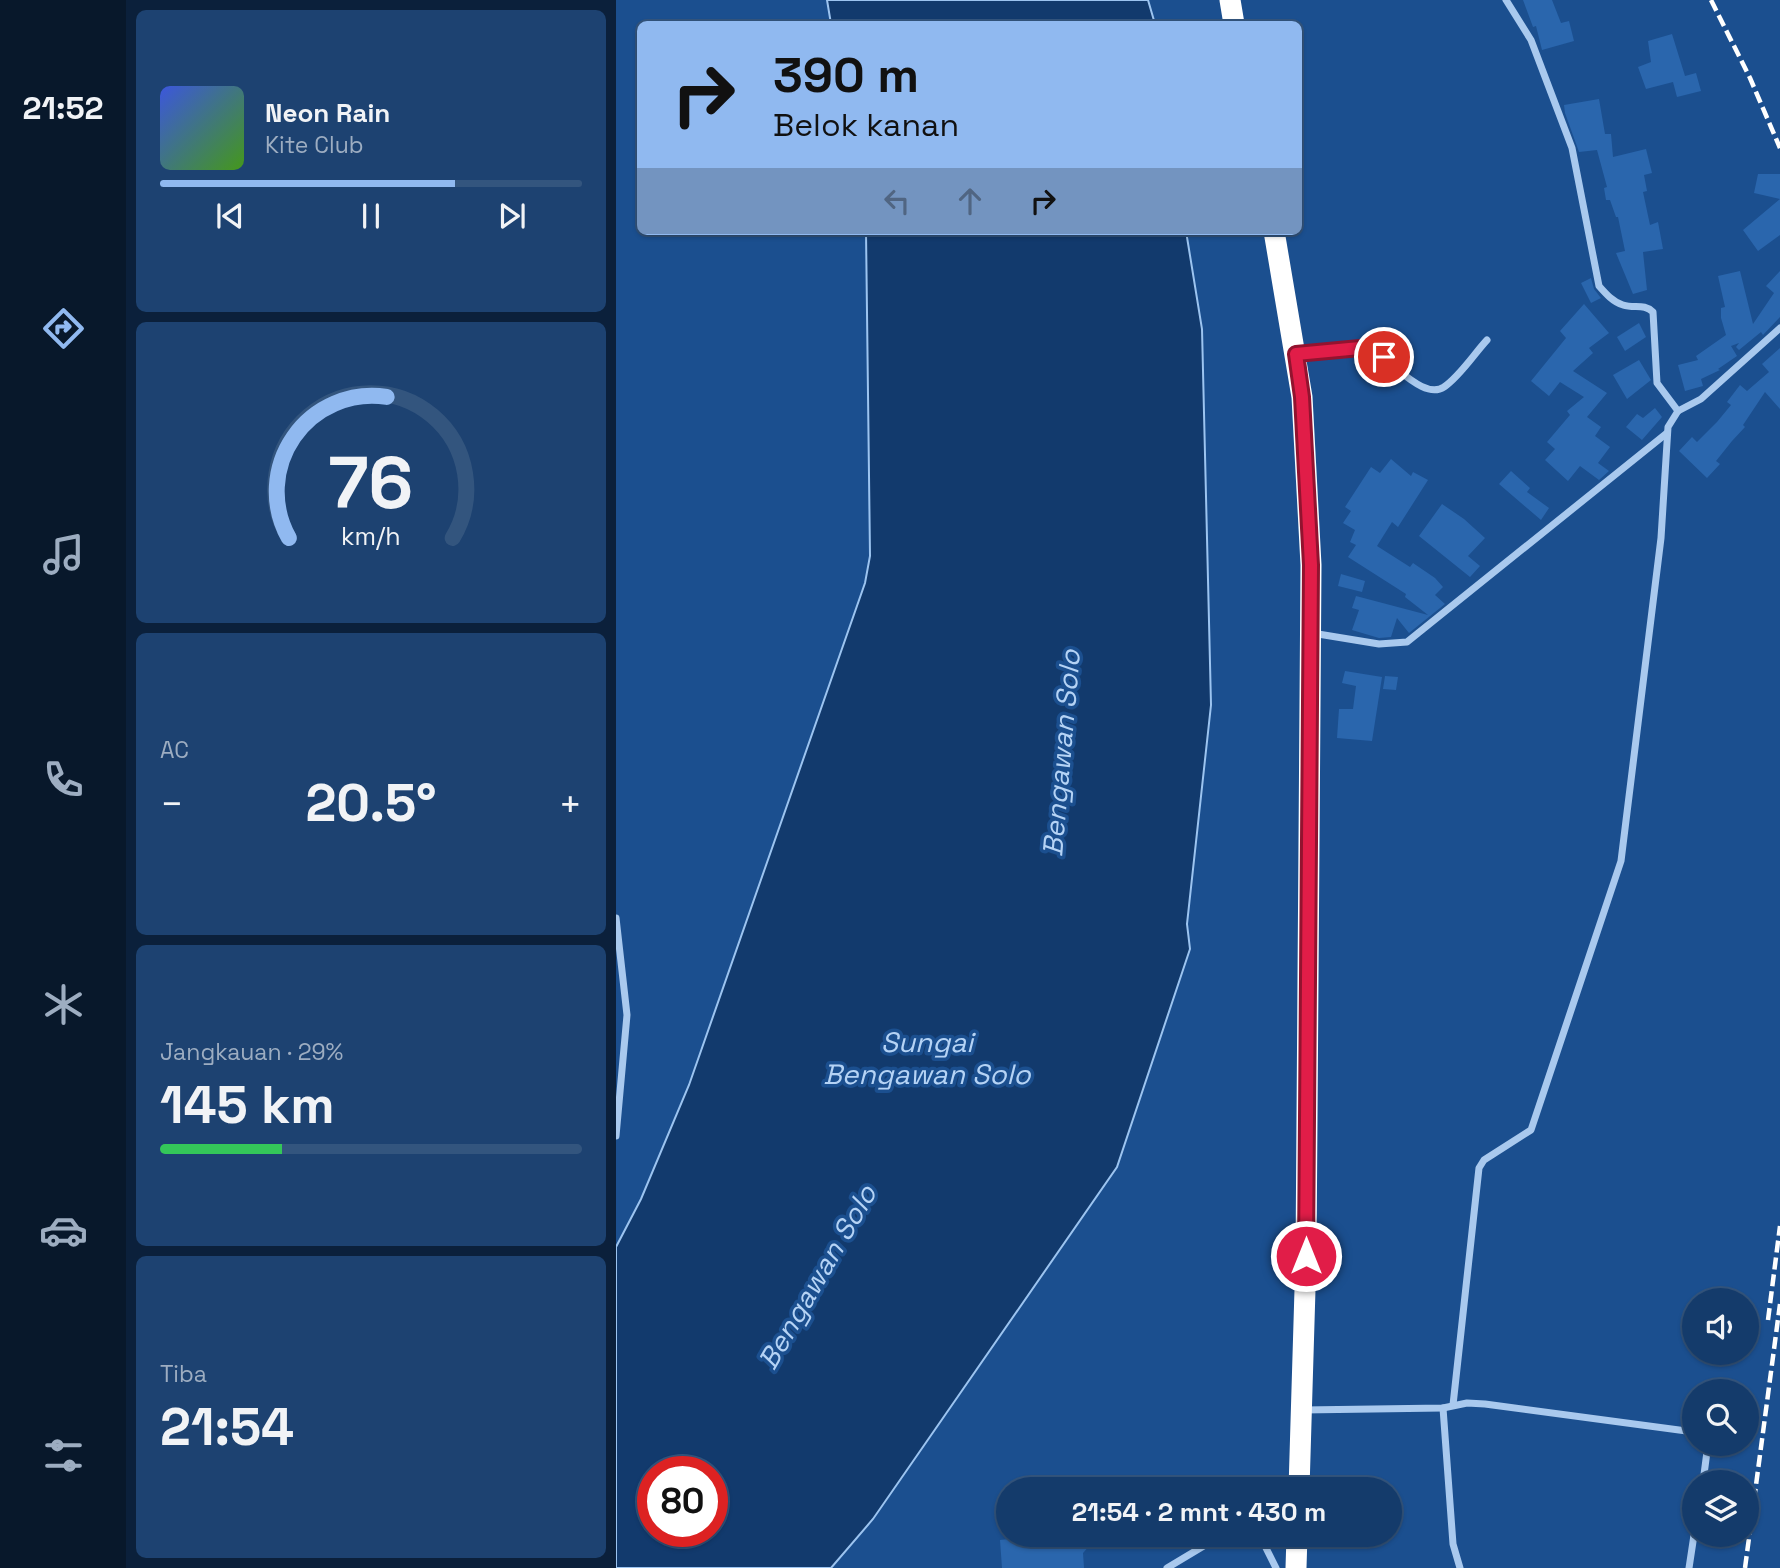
<!DOCTYPE html>
<html lang="id">
<meta charset="utf-8">
<style>
:root{--surface:#143b6b;--page:#1d4271;--text:#f1f3f6;--muted:#9dadc1;--line:#33557e;--accent:#90b9f0}
body{margin:0;font-family:"Space Grotesk",sans-serif;background:var(--page);color:var(--text);height:100vh;display:flex;flex-direction:column;font-size:26px;white-space:nowrap}
*{box-sizing:border-box;margin:0}
p{font-size:23px;color:var(--muted)}
.icon{flex:none;width:38px;height:38px;fill:none;stroke:currentColor;stroke-width:2;stroke-linecap:round;stroke-linejoin:round}
.map{position:relative;flex:1;overflow:hidden}
.drawer{display:flex;flex-direction:column;gap:10px;padding:10px;background:#0b203b;width:490px}
.drawer>*{flex:none}
.banner{position:absolute;left:21px;top:21px;width:665px;height:214px;border-radius:10px;box-shadow:0 2px 5px #0004,0 0 0 2px var(--line);background:#90b9f0;color:#111;overflow:hidden}
.tools{position:absolute;left:1066px;top:1288px;display:grid;gap:14px}
.tools a{display:grid;place-items:center;width:77px;height:77px;border-radius:50%;background:var(--surface);box-shadow:0 2px 5px #0004,0 0 0 2px var(--line);font-size:35px}
.speed{position:absolute;left:21px;top:1456px;display:flex;gap:14px;font-size:35px;font-weight:700;text-align:center}
.speed>*{display:grid;place-content:center;width:91px;height:91px;border-radius:50%;background:var(--surface);box-shadow:0 2px 5px #0004,0 0 0 2px var(--line);line-height:1}
.speed .limit{border:10px solid #d22;background:#fff;color:#111}
.pin{position:absolute;display:grid;place-items:center;width:60px;height:60px;color:#fff;margin:-30px;border:4px solid #fff;border-radius:50%;box-shadow:0 2px 7px #0007}
.me{position:absolute;width:77px;margin:-38px;rotate:0deg;stroke-linejoin:round;filter:drop-shadow(0 0 5px #0008)}
.turn{display:flex;align-items:center;gap:24px;height:147px;padding:0 21px;font-size:32px}
.turn .icon{width:91px;height:91px;stroke-width:2.5}
.turn b{display:block;font-size:49px;line-height:60px}
.lanes{display:flex;align-items:center;height:66px;padding:0 21px;background:#0003;justify-content:center;gap:35px;direction:ltr}
.lanes .off{opacity:.35}
.big{font-size:52px;font-weight:700;line-height:1.1}
.drawer .tile{flex:1;display:flex;flex-direction:column;justify-content:center;gap:10px;min-width:0;padding:0 24px;border-radius:10px;background:var(--page)}
.drawer .dial{align-items:center;gap:0}
.dial svg{height:182px;overflow:visible;fill:none;stroke:var(--line);stroke-width:7;stroke-linecap:round;text-anchor:middle}
.dial text{fill:var(--text);stroke:none}
.song{display:flex;align-items:center;gap:21px}
.cover{width:84px;height:84px;border-radius:10px;background:linear-gradient(135deg,hsl(230 70% 55%),hsl(100 70% 35%))}
.played{height:7px;border-radius:4px;background:linear-gradient(90deg,var(--accent) 70%,var(--line) 70%)}
.keys{display:flex;justify-content:space-around;direction:ltr}
.heat{display:flex;justify-content:space-between;align-items:center;font-size:38px;direction:ltr}
.charge{height:10px;border-radius:5px;background:linear-gradient(90deg,#34c759 29%,var(--line) 0)}
.trip{position:absolute;left:380px;top:1477px;width:406px;height:70px;border-radius:35px;background:var(--surface);box-shadow:0 2px 5px #0004,0 0 0 2px var(--line);font-weight:700;line-height:70px;text-align:center}
main{display:flex;flex:1;min-height:0}
.dock{display:flex;flex-direction:column;width:126px;justify-content:space-around;align-items:center;background:#08182b;color:var(--muted)}
.dock .icon{width:49px;height:49px}
.dock .on{color:var(--accent)}
.dock b{font-size:32px;color:var(--text)}
.map>svg:first-child{display:block}
.water{fill:#123a6d;stroke:#9cc4f0;stroke-width:2;fill-rule:evenodd}
.building{fill:#2a66ad}
.lines{fill:none;stroke-linecap:round;stroke-linejoin:round}
.street{stroke:#a9c9ee;stroke-width:7}
.highway{stroke:#fff;stroke-width:21}
.rail{stroke:#fff;stroke-width:4.5;stroke-dasharray:12 5;stroke-linecap:butt}
.route-casing{stroke:#92132f;stroke-width:18}
.route{stroke:#e11d48;stroke-width:12}
.labels{text-anchor:middle;stroke-width:7;stroke-linejoin:round;paint-order:stroke}
.water-label{font-size:28px;font-style:italic;fill:#b5d3f5;stroke:#1b4f8f}
</style>
<main>
<nav class="dock">
<b>21:52</b>
<svg class="icon on" aria-label="directions" viewBox="0 0 24 24"><path d="M12 3l9 9-9 9-9-9zM9 14v-3h6M13 9l2 2-2 2"/></svg>
<svg class="icon" aria-label="music" viewBox="0 0 24 24"><path d="M9 18V5l10-2v13"/><circle cx="6" cy="18" r="3"/><circle cx="16" cy="16" r="3"/></svg>
<svg class="icon" aria-label="phone" viewBox="0 0 24 24"><path d="M5 4h4l2 5-3 2q2 4 5 5l2-3 5 2v4C11 20 4 13 5 4z"/></svg>
<svg class="icon" aria-label="climate" viewBox="0 0 24 24"><path d="M12 3v18M4 7l16 10M4 17L20 7"/></svg>
<svg class="icon" aria-label="car" viewBox="0 0 24 24"><path d="M5 17H2v-5l4-1 3-4h7l3 4 3 1v5h-3M9 17h6M6 11h13"/><circle cx="7" cy="17" r="2"/><circle cx="17" cy="17" r="2"/></svg>
<svg class="icon" aria-label="filters" viewBox="0 0 24 24"><path d="M4 7h16M4 17h16"/><circle cx="9" cy="7" r="2"/><circle cx="15" cy="17" r="2"/></svg>
</nav>
<section class="drawer">
<div class="tile">
<div class="song"><i class="cover"></i><div><b>Neon Rain</b><p>Kite Club</p></div></div>
<div class="played"></div>
<div class="keys"><svg class="icon" aria-label="previous" viewBox="0 0 24 24"><path d="M18 5L8 12l10 7zM5 5v14"/></svg><svg class="icon" aria-label="pause" viewBox="0 0 24 24"><path d="M8 5v14M16 5v14"/></svg><svg class="icon" aria-label="next" viewBox="0 0 24 24"><path d="M6 5l10 7-10 7zM19 5v14"/></svg></div>
</div>
<div class="tile dial"><svg viewBox="0 0 100 80">
<path d="M14 69A42 42 0 1 1 86 69"/>
<path d="M14 69A42 42 0 0 1 57 7" stroke="#90b9f0"/>
<text x="50" y="56" font-size="32" font-weight="700">76</text>
<text x="50" y="72" font-size="11">km/h</text>
</svg></div>
<div class="tile"><p>AC</p>
<div class="heat"><a>−</a><b class="big">20.5°</b><a>+</a></div>
</div>
<div class="tile"><p>Jangkauan · 29%</p><b class="big">145 km</b><div class="charge"></div></div>
<div class="tile"><p>Tiba</p><b class="big">21:54</b></div>
</section>
<div class="map">
<svg width="1164" height="1568" viewBox="0 0 1164 1568">
<rect width="100%" height="100%" fill="#1b4f8f"/>
<g class="water">
<polygon points="211,0 532,0 539,24 215,24"/>
<path d="M250 231H570L586 329 595 705 571 924 574 949 501 1167 257 1519 215 1568H0V1247L25 1199 73 1085 249 583 254 556ZM37 1472H96V1531H37Z"/>
</g>
<g class="building">
<polygon points="907,0 936,0 945,23 953,21 958,41 926,50 920,26 917,27"/>
<polygon points="1056,34 1069,76 1080,73 1085,91 1061,97 1057,82 1030,89 1022,67 1035,62 1032,41"/>
<polygon points="983,99 989,134 995,134 997,157 1030,149 1036,173 1028,175 1031,191 1027,192 1034,225 1042,222 1047,249 1027,252 1031,290 1017,294 1000,253 1009,251 1002,217 1000,217 994,200 990,200 988,188 991,187 981,150 963,152 949,113 948,105"/>
<polygon points="1142,174 1164,174 1164,235 1142,251 1127,230 1164,199 1138,193"/>
<polygon points="1124,271 1137,324 1158,293 1150,286 1164,271 1164,317 1147,335 1145,332 1123,350 1120,347 1123,343 1115,346 1121,356 1102,369 1104,370 1085,379 1087,386 1069,391 1062,365 1082,360 1080,356 1110,335 1105,318 1105,308 1109,307 1102,276"/>
<polygon points="975,278 978,289 985,298 975,303 965,283"/>
<polygon points="968,304 993,333 973,348 977,353 957,371 991,393 971,417 985,427 979,436 994,447 982,463 993,471 983,480 964,466 952,481 929,460 939,449 931,442 954,415 951,411 968,397 944,382 933,396 915,381 950,338 944,331"/>
<polygon points="1023,323 1030,337 1009,351 1001,337"/>
<polygon points="1164,348 1164,409 1149,392 1127,425 1129,427 1116,441 1100,461 1104,464 1091,478 1063,451 1076,437 1081,442 1101,422 1115,405 1111,402 1124,385 1131,391 1153,372 1146,364"/>
<polygon points="1023,360 1035,380 1011,399 997,375"/>
<polygon points="1039,408 1046,417 1026,440 1010,427 1021,414 1027,418"/>
<polygon points="775,459 795,476 797,472 812,480 782,527 776,522 761,546 794,567 797,563 819,578 827,587 819,595 829,604 793,633 781,618 775,637 763,638 736,630 743,610 736,608 740,596 812,615 789,597 790,594 732,557 740,545 734,542 739,530 727,523 735,511 729,507 755,467 764,473"/>
<polygon points="895,471 914,488 911,492 933,508 925,520 883,484"/>
<polygon points="826,504 848,519 869,538 852,556 864,566 854,577 803,536"/>
<polygon points="725,574 749,581 746,592 722,586"/>
<polygon points="729,671 766,677 756,741 721,738 723,709 737,709 740,686 726,683"/>
<polygon points="769,676 782,677 780,690 767,689"/>
<polygon points="410,1535 468,1535 476,1543 467,1553 468,1568 386,1568 384,1540 410,1537"/>
</g>
<g class="lines">
<g class="street">
<path d="M890 0 915 40 956 148 983 286C990 294 997 302 1007 305 1018 309 1028 303 1037 312L1041 383 1062 411 1085 399 1164 328"/>
<path d="M681 354C700 352 726 345 745 348 772 353 805 402 828 387 844 376 858 354 871 340"/>
<polyline points="696,633 763,644 791,642 1051,433"/>
<polyline points="0,918 11,1015 0,1136"/>
<polyline points="837,1405 863,1168 868,1160 915,1130 1005,861 1045,538 1052,427 1062,411"/>
<polyline points="827,1408 837,1544 844,1568"/>
<polyline points="687,1410 827,1408 851,1403 869,1404 1078,1432"/>
<polyline points="1087,1482 1092,1444"/>
<polyline points="639,1535 647,1542 660,1568"/>
<polyline points="551,1568 606,1535"/>
<polyline points="1073,1568 1078,1535"/>
</g>
<g class="highway">
<polyline points="614,0 618,24"/>
<polyline points="658,231 686,397 695,565 690,1256 683,1489"/>
<polyline points="680,1568 681,1535"/>
</g>
<g class="rail">
<polyline points="1095,0 1134,78 1164,148"/>
<polyline points="1152,1320 1164,1226"/>
<polyline points="1129,1568 1164,1304"/>
</g>
</g>
<g class="lines">
<g class="route-casing">
<polyline id="route" points="690,1256 695,565 686,397 680,354 744,348 768,357"/>
</g>
<use href="#route" class="route"/>
</g>
<g class="labels">
<g class="water-label">
<text transform="translate(445 753) rotate(-85)" y="10">Bengawan Solo</text>
<text x="311" y="1052">Sungai<tspan x="311" dy="32">Bengawan Solo</tspan></text>
<text transform="translate(201 1277) rotate(-60)" y="10">Bengawan Solo</text>
</g>
</g>
</svg>
<div class="tools">
<a><svg class="icon" aria-label="sound" viewBox="0 0 24 24"><path d="M4 9h4l5-4v14l-5-4H4zM17 9q2 3 0 6"/></svg></a>
<a><svg class="icon" aria-label="search" viewBox="0 0 24 24"><circle cx="10" cy="10" r="6"/><path d="M15 15l6 6"/></svg></a>
<a><svg class="icon" aria-label="layers" viewBox="0 0 24 24"><path d="M12 4l9 5-9 5-9-5zM3 14l9 5 9-5"/></svg></a>
</div>
<div class="speed"><div class="limit">80</div></div>
<div class="pin" style="left:768px;top:357px;background:#d93025"><svg class="icon" aria-label="arrive" viewBox="0 0 24 24"><path d="M6 21V4h12l-3 4 3 4H6"/></svg></div>
<svg class="me" style="left:690px;top:1256px" viewBox="-20 -20 40 40"><circle r="17" fill="#e11d48" stroke="#fff" stroke-width="3"/><path d="M0-11L8 9 0 5-8 9z" fill="#fff"/></svg>
<div class="trip">21:54 · 2 mnt · 430 m</div>
<div class="banner">
<div class="turn"><svg class="icon" aria-label="right" viewBox="0 0 24 24"><path d="M7 20v-9h11M14 6l5 5-5 5"/></svg><div><b>390 m</b>Belok kanan</div></div>
<div class="lanes"><svg class="icon off" aria-label="left" viewBox="0 0 24 24"><path d="M17 20v-9H6M10 6l-5 5 5 5"/></svg><svg class="icon off" aria-label="ahead" viewBox="0 0 24 24"><path d="M12 20V5M6 11l6-6 6 6"/></svg><svg class="icon" aria-label="right" viewBox="0 0 24 24"><path d="M7 20v-9h11M14 6l5 5-5 5"/></svg></div>
</div>
</div>
</main>
